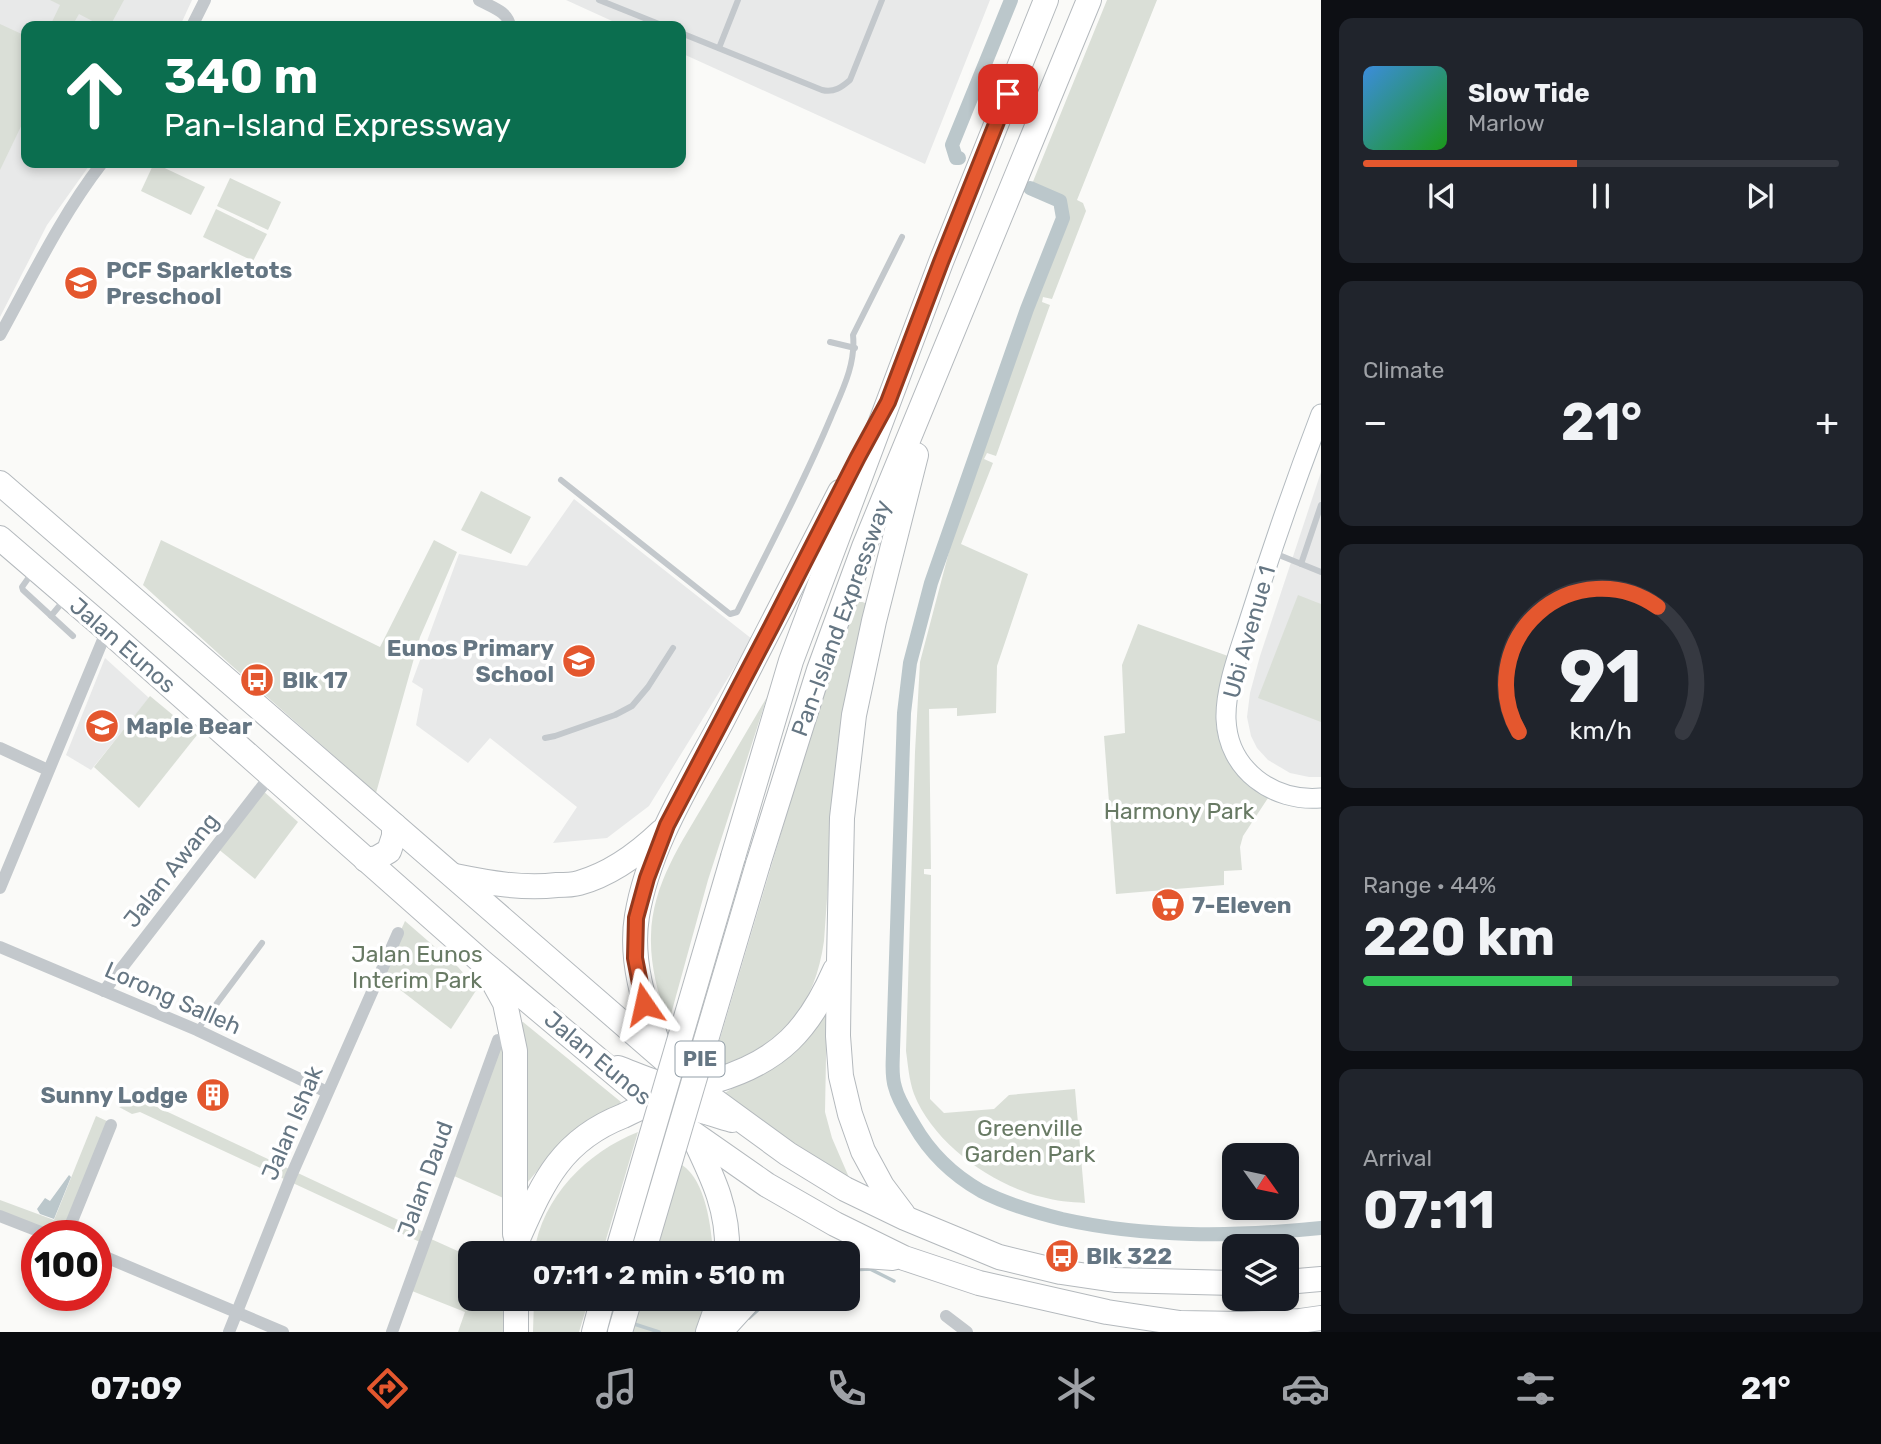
<!DOCTYPE html>
<meta charset="utf-8">
<style>
:root{--surface:#171b24;--page:#20242c;--text:#f1f3f6;--muted:#9ea1a6;--line:#363941;--accent:#e4572e}
body{margin:0;font-family:Rubik,sans-serif;background:var(--page);color:var(--text);height:100vh;display:flex;flex-direction:column;font-size:26px;white-space:nowrap}
*{box-sizing:border-box;margin:0}
p{font-size:23px;color:var(--muted)}
.icon{flex:none;width:38px;height:38px;fill:none;stroke:currentColor;stroke-width:2;stroke-linecap:round;stroke-linejoin:round}
.map{position:relative;flex:1;overflow:hidden}
.details{display:flex;flex-direction:column;gap:18px;padding:18px;background:#0d0f14;width:560px}
.details>*{flex:none}
.guide{position:absolute;left:21px;top:21px;width:665px;height:147px;border-radius:14px;box-shadow:0 4px 10px #0003;background:#0b6e4f;color:#fff;overflow:hidden}
.needle{width:46px;rotate:123deg}
.fabs{position:absolute;left:1222px;top:1143px;display:grid;gap:14px}
.fabs a{display:grid;place-items:center;width:77px;height:77px;border-radius:14px;background:var(--surface);box-shadow:0 4px 10px #0003;font-size:35px}
.speed{position:absolute;left:21px;top:1220px;display:flex;gap:14px;font-size:35px;font-weight:700;text-align:center}
.speed>*{display:grid;place-content:center;width:91px;height:91px;border-radius:50%;background:var(--surface);box-shadow:0 4px 10px #0003;line-height:1}
.speed .limit{border:10px solid #d22;background:#fff;color:#111}
.pin{position:absolute;display:grid;place-items:center;width:60px;height:60px;color:#fff;margin:-30px;border-radius:14px;box-shadow:0 4px 10px #0006}
.me{position:absolute;width:77px;margin:-38px;rotate:349deg;stroke-linejoin:round;filter:drop-shadow(0 0 5px #0008)}
.turn{display:flex;align-items:center;gap:24px;height:147px;padding:0 28px;font-size:32px}
.turn .icon{width:91px;height:91px;stroke-width:2.5}
.turn b{display:block;font-size:49px;line-height:60px}
.big{font-size:52px;font-weight:700;line-height:1.1}
.details .widget{flex:1;display:flex;flex-direction:column;justify-content:center;gap:10px;min-width:0;padding:0 24px;border-radius:14px;background:var(--page)}
.details .dial{align-items:center;gap:0}
.dial svg{height:182px;overflow:visible;fill:none;stroke:var(--line);stroke-width:7;stroke-linecap:round;text-anchor:middle}
.dial text{fill:var(--text);stroke:none}
.song{display:flex;align-items:center;gap:21px}
.cover{width:84px;height:84px;border-radius:10px;background:linear-gradient(135deg,hsl(210 70% 55%),hsl(120 70% 35%))}
.played{height:7px;border-radius:4px;background:linear-gradient(90deg,var(--accent) 45%,var(--line) 45%)}
.keys{display:flex;justify-content:space-around;direction:ltr}
.heat{display:flex;justify-content:space-between;align-items:center;font-size:38px;direction:ltr}
.charge{height:10px;border-radius:5px;background:linear-gradient(90deg,#34c759 44%,var(--line) 0)}
.trip{position:absolute;left:458px;top:1241px;width:402px;height:70px;border-radius:14px;background:var(--surface);box-shadow:0 4px 10px #0003;font-weight:700;line-height:70px;text-align:center}
.tabs{display:flex;height:112px;justify-content:space-around;align-items:center;background:#090b0e;color:var(--muted)}
.tabs .icon{width:49px;height:49px}
.tabs .active{color:var(--accent)}
.tabs b{font-size:32px;color:var(--text)}
main{display:flex;flex:1;min-height:0}
.map>svg:first-child{display:block}
.built{fill:#e8e9e9}
.green{fill:#dadfd7}
.water{fill:#bbc7cb}
.lines{fill:none;stroke-linecap:round;stroke-linejoin:round}
.stream{stroke:#bbc7cb;stroke-width:3.5}
.canal{stroke:#bbc7cb;stroke-width:14}
.secondary-casing{stroke:#b3babf;stroke-width:21}
.highway-casing{stroke:#b4b9bd;stroke-width:26}
.lane{stroke:#c3c8cc;stroke-width:6}
.street{stroke:#c3c8cc;stroke-width:12}
.secondary{stroke:#fff;stroke-width:19}
.highway{stroke:#fff;stroke-width:24}
.highway-bridge-casing{stroke:#b4b9bd;stroke-width:26;stroke-linecap:butt}
.highway-bridge{stroke:#fff;stroke-width:24}
.route-casing{stroke:#94391e;stroke-width:18}
.route{stroke:#e4572e;stroke-width:12}
.labels{text-anchor:middle;stroke-width:7;stroke-linejoin:round;paint-order:stroke}
.shield{fill:#fff;stroke:#939fa8;stroke-width:2}
.shield-label{font-size:21px;font-weight:bold;fill:#657683}
.poi-label{font-size:23px;font-weight:bold;fill:#657683;stroke:#fff;text-anchor:start}
.street-label{font-size:23px;fill:#657683;stroke:#fff}
.park-label{font-size:23px;fill:#687a64;stroke:#fff}
</style>
<main>
<div class="map">
<svg width="1321" height="1332" viewBox="0 0 1321 1332">
<rect width="100%" height="100%" fill="#fafaf8"/>
<g class="built">
<polygon points="0,0 192,0 180,26 26,26 26,163 91,163 47,225 0,317"/>
<polygon points="566,0 990,0 925,164 681,53 681,26 623,26"/>
<polygon points="1321,472 1321,777 1309,777 1290,773 1268,760 1257,748 1251,736 1247,717 1250,693 1260,656"/>
<polygon points="574,499 752,639 649,806 607,838 553,843 577,807 490,738 468,763 416,725 423,689 412,682 459,554 527,566"/>
<polygon points="105,658 149,698 91,770 66,755"/>
</g>
<g class="green">
<polygon points="50,0 124,0 110,26 102,26 79,14 72,26 50,26 60,5"/>
<path d="M1107 0H1157L1077 200 1083 203 1086 211 1052 299 1043 297 1042 302 1050 305 996 456 987 453 984 459 993 463 961 544 1028 574 997 666 996 713 957 716V708L929 709 931 869H924V874L931 875 930 1099 944 1113 994 1109 1009 1095 1075 1089 1085 1203C1070 1202 1056 1201 1042 1197 992 1185 933 1143 914 1094 909 1080 908 1065 906 1051L915 752 920 662 951 544 1027 323 1068 218 1065 198 1032 184Z"/>
<polygon points="0,24 26,36 26,116 0,170"/>
<polygon points="154,163 205,187 191,215 141,191"/>
<polygon points="230,178 281,202 268,230 217,206"/>
<polygon points="216,209 267,234 253,261 203,237"/>
<polygon points="481,491 531,517 511,554 461,530"/>
<polygon points="161,540 380,647 434,540 457,552 420,637 376,793 231,665 143,585"/>
<polygon points="1298,595 1321,604 1321,722 1258,698"/>
<path d="M858 600 867 604 854 657 838 743 824 941C814 1011 779 1048 711 1069L814 722Z"/>
<path d="M1138 624 1228 656C1224 675 1217 695 1216 714 1215 751 1237 782 1268 798L1243 836 1240 847 1242 870 1224 871V885L1116 894 1104 736 1125 733 1122 665Z"/>
<polygon points="150,696 197,735 139,808 94,767"/>
<path d="M767 697 708 880 668 1025C659 996 650 967 651 936 652 884 682 842 707 799 727 765 747 731 767 697Z"/>
<polygon points="262,790 298,822 255,879 217,848"/>
<polygon points="405,921 458,967 477,989 451,1029 381,975"/>
<polygon points="827,1004 825,1112 832,1138 851,1182 721,1095 745,1081"/>
<polygon points="523,1022 621,1102 613,1112 553,1152 522,1189 519,1023"/>
<polygon points="500,1048 506,1052 512,1202 454,1176"/>
<polygon points="140,1099 426,1233 422,1243 140,1112 132,1114 119,1107"/>
<polygon points="96,1116 109,1122 63,1235 57,1235 0,1214 0,1200 54,1220"/>
<path d="M638 1132 602 1253H534C542 1197 587 1152 638 1132Z"/>
<path d="M682 1165C706 1181 711 1227 713 1253H655Z"/>
<polygon points="431,1239 471,1257 471,1298 512,1299 513,1332 458,1332 465,1312 412,1291"/>
<polygon points="534,1299 589,1299 579,1332 533,1332"/>
<polygon points="642,1299 710,1299 700,1332 632,1332"/>
</g>
<polygon class="water" points="69,1175 71,1177 54,1219 40,1214 37,1209 45,1198 50,1201"/>
<g class="lines">
<g class="stream">
<polyline points="849,1270 870,1269 894,1281"/>
<polyline points="556,1298 591,1310"/>
<polyline points="749,1318 771,1298"/>
<polyline points="631,1323 659,1332"/>
</g>
<g class="canal">
<polyline points="959,158 956,158 952,145 1011,0"/>
<path d="M1030 188 1060 201 1063 218 1027 309 931 583 910 663 904 713 893 1050C893 1062 891 1075 895 1087 898 1100 907 1113 914 1125 930 1153 953 1175 981 1191 1006 1204 1034 1212 1062 1219 1147 1238 1234 1237 1321 1228"/>
</g>
<g class="secondary-casing">
<path id="secondary" d="M1321 414C1295 482 1271 551 1249 621 1240 650 1225 688 1226 719 1228 770 1273 802 1321 798"/>
</g>
<g class="highway-casing">
<g id="highway">
<polyline points="0,483 696,1087 788,1154 845,1189 905,1218 999,1257 1061,1272 1115,1280 1234,1283"/>
<polyline points="0,538 107,630 482,962 651,1104 767,1185 835,1224 904,1258 979,1283 1107,1312 1180,1323 1242,1324 1300,1321 1321,1318"/>
<polyline points="733,857 791,661 941,262 1046,0"/>
<polyline points="366,860 377,858 389,851 394,836 394,825"/>
<polyline points="758,864 819,670 864,547 1089,0"/>
<path d="M455 876C489 883 523 889 557 885 564 885 572 885 579 883 611 874 638 854 661 832"/>
<polyline points="489,974 505,1003 515,1051 515,1234"/>
<path d="M662 1056C647 1011 629 964 637 916 648 848 689 783 721 723 761 646 801 569 840 492"/>
<path d="M618 1068C637 1075 659 1086 680 1088 693 1089 705 1084 717 1080 780 1061 809 1029 835 970"/>
<path d="M692 1134C711 1174 729 1208 727 1253"/>
<polyline points="903,1214 882,1186 863,1151 850,1114 841,1076 838,1036 839,961 842,818 854,715 874,621 916,455"/>
<path d="M516 1243C542 1185 559 1141 623 1116 632 1112 643 1105 653 1104 679 1101 707 1113 732 1120"/>
<polyline points="849,1257 865,1256 893,1258"/>
<polyline points="1286,1282 1321,1279"/>
<polyline points="516,1298 516,1332"/>
<polyline points="594,1332 603,1298"/>
<polyline points="620,1332 630,1298"/>
<polyline points="708,1332 720,1298"/>
<polyline points="720,1332 751,1298"/>
</g>
</g>
<g class="lane">
<polyline points="599,0 664,26"/>
<path d="M681 33 822 90C834 93 842 87 850 80L882 0"/>
<polyline points="719,48 738,0"/>
<polyline points="830,342 855,348"/>
<path d="M561 480 730 614 737 612C769 548 803 484 831 417 842 391 856 364 853 335L902 237"/>
<polyline points="1274,553 1321,572"/>
<polyline points="1301,564 1321,505"/>
<polyline points="32,573 22,587 23,590 73,636"/>
<polyline points="51,616 65,599"/>
<polyline points="545,738 555,736 615,715 632,706 648,687 673,648"/>
<polyline points="197,1030 262,943"/>
</g>
<g class="street">
<path d="M479 0C491 7 508 11 510 26"/>
<polyline points="192,26 205,0"/>
<path d="M0 335C32 277 61 216 102 163"/>
<polyline points="0,748 48,770"/>
<polyline points="0,888 107,630"/>
<polyline points="0,947 197,1030 327,1092"/>
<polyline points="104,991 271,775"/>
<polyline points="0,1216 51,1236"/>
<polyline points="66,1236 111,1125"/>
<polyline points="96,1253 283,1332"/>
<polyline points="946,1316 967,1332"/>
<polyline points="229,1332 291,1176 398,933"/>
<polyline points="392,1332 498,1040"/>
</g>
<use href="#secondary" class="secondary"/>
<use href="#highway" class="highway"/>
<g class="highway-bridge-casing">
<g id="highway-bridge">
<polyline points="617,1253 733,857"/>
<polyline points="643,1253 758,864"/>
</g>
</g>
<use href="#highway-bridge" class="highway-bridge"/>
</g>
<g class="lines">
<g class="route-casing">
<polyline id="route" points="644,1004 635,958 636,918 647,878 667,825 771,627 858,457 888,402 941,262 1008,94"/>
</g>
<use href="#route" class="route"/>
</g>
<defs>
<g id="school-disc" transform="scale(1.75)"><circle r="9.5" fill="#e4572e" stroke="#fff"/><path d="M0-5L7-2L0 1L-7-2ZM-4 1L0 2.5L4 1V4Q0 6-4 4Z" fill="#fff"/></g>
<g id="bus-disc" transform="scale(1.75)"><circle r="9.5" fill="#e4572e" stroke="#fff"/><path d="M-5-6H5V4H4V6H2V4H-2V6H-4V4H-5ZM-3.5-4V0h7V-4ZM-3.5 1.2v1.5H-2V1.2ZM2 1.2v1.5H3.5V1.2Z" fill="#fff"/></g>
<g id="supermarket-disc" transform="scale(1.75)"><circle r="9.5" fill="#e4572e" stroke="#fff"/><path d="M-6-5.5h2.5l.6 2H6L4.5 2H-2.5L-4.4-4H-6ZM-1.5 3.2a1.3 1.3 0 1 0 .1 0ZM3 3.2a1.3 1.3 0 1 0 .1 0Z" fill="#fff"/></g>
<g id="building-disc" transform="scale(1.75)"><circle r="9.5" fill="#e4572e" stroke="#fff"/><path d="M-4-6H4V6H1V3H-1V6H-4ZM-2.5-4.3h1.7v1.8h-1.7ZM.8-4.3h1.7v1.8H.8ZM-2.5-1h1.7V.8h-1.7ZM.8-1h1.7V.8H.8Z" fill="#fff"/></g>
</defs>
<g fill-rule="evenodd">
<use href="#school-disc" x="81" y="283"/>
<use href="#school-disc" x="579" y="661"/>
<use href="#bus-disc" x="257" y="680"/>
<use href="#school-disc" x="102" y="726"/>
<use href="#supermarket-disc" x="1168" y="905"/>
<use href="#building-disc" x="213" y="1095"/>
<use href="#bus-disc" x="1062" y="1256"/>
</g>
<g class="labels">
<rect class="shield" x="675.5" y="1041.5" width="49" height="35" rx="5"/>
<g class="shield-label">
<text x="700" y="1066">PIE</text>
</g>
<g class="poi-label">
<text x="106" y="278">PCF Sparkletots<tspan x="106" dy="26">Preschool</tspan></text>
<text x="554" y="656" text-anchor="end">Eunos Primary<tspan x="554" dy="26">School</tspan></text>
<text x="282" y="688">Blk 17</text>
<text x="126" y="734">Maple Bear</text>
<text x="1192" y="913">7-Eleven</text>
<text x="188" y="1103" text-anchor="end">Sunny Lodge</text>
<text x="1086" y="1264">Blk 322</text>
</g>
<g class="street-label">
<text transform="translate(841 618) rotate(-70)" y="8">Pan-Island Expressway</text>
<text transform="translate(1249 632) rotate(-74)" y="8">Ubi Avenue 1</text>
<text transform="translate(123 645) rotate(41)" y="8">Jalan Eunos</text>
<text transform="translate(171 870) rotate(-52)" y="8">Jalan Awang</text>
<text transform="translate(173 998) rotate(24)" y="8">Lorong Salleh</text>
<text transform="translate(598 1058) rotate(40)" y="8">Jalan Eunos</text>
<text transform="translate(292 1123) rotate(-67)" y="8">Jalan Ishak</text>
<text transform="translate(425 1179) rotate(-70)" y="8">Jalan Daud</text>
</g>
<g class="park-label">
<text x="1179" y="819">Harmony Park</text>
<text x="417" y="962">Jalan Eunos<tspan x="417" dy="26">Interim Park</tspan></text>
<text x="1030" y="1136">Greenville<tspan x="1030" dy="26">Garden Park</tspan></text>
</g>
</g>
</svg>
<div class="fabs">
<a><svg class="needle" viewBox="-14 -14 28 28"><path d="M0-13l5 13h-10z" fill="#e53935"/><path d="M0 13l5-13h-10z" fill="#9ea1a6"/></svg></a>
<a><svg class="icon" aria-label="layers" viewBox="0 0 24 24"><path d="M12 4l9 5-9 5-9-5zM3 14l9 5 9-5"/></svg></a>
</div>
<div class="speed"><div class="limit">100</div></div>
<div class="pin" style="left:1008px;top:94px;background:#d93025"><svg class="icon" aria-label="arrive" viewBox="0 0 24 24"><path d="M6 21V4h12l-3 4 3 4H6"/></svg></div>
<svg class="me" style="left:644px;top:1004px" viewBox="-20 -20 40 40"><path d="M0-17L14 15 0 8-14 15z" fill="#e4572e" stroke="#fff" stroke-width="4"/></svg>
<div class="trip">07:11 · 2 min · 510 m</div>
<div class="guide">
<div class="turn"><svg class="icon" aria-label="ahead" viewBox="0 0 24 24"><path d="M12 20V5M6 11l6-6 6 6"/></svg><div><b>340 m</b>Pan-Island Expressway</div></div>
</div>
</div>
<section class="details">
<div class="widget">
<div class="song"><i class="cover"></i><div><b>Slow Tide</b><p>Marlow</p></div></div>
<div class="played"></div>
<div class="keys"><svg class="icon" aria-label="previous" viewBox="0 0 24 24"><path d="M18 5L8 12l10 7zM5 5v14"/></svg><svg class="icon" aria-label="pause" viewBox="0 0 24 24"><path d="M8 5v14M16 5v14"/></svg><svg class="icon" aria-label="next" viewBox="0 0 24 24"><path d="M6 5l10 7-10 7zM19 5v14"/></svg></div>
</div>
<div class="widget"><p>Climate</p>
<div class="heat"><a>−</a><b class="big">21°</b><a>+</a></div>
</div>
<div class="widget dial"><svg viewBox="0 0 100 80">
<path d="M14 69A42 42 0 1 1 86 69"/>
<path d="M14 69A42 42 0 0 1 75 14" stroke="#e4572e"/>
<text x="50" y="56" font-size="32" font-weight="700">91</text>
<text x="50" y="72" font-size="11">km/h</text>
</svg></div>
<div class="widget"><p>Range · 44%</p><b class="big">220 km</b><div class="charge"></div></div>
<div class="widget"><p>Arrival</p><b class="big">07:11</b></div>
</section>
</main>
<nav class="tabs">
<b>07:09</b>
<svg class="icon active" aria-label="directions" viewBox="0 0 24 24"><path d="M12 3l9 9-9 9-9-9zM9 14v-3h6M13 9l2 2-2 2"/></svg>
<svg class="icon" aria-label="music" viewBox="0 0 24 24"><path d="M9 18V5l10-2v13"/><circle cx="6" cy="18" r="3"/><circle cx="16" cy="16" r="3"/></svg>
<svg class="icon" aria-label="phone" viewBox="0 0 24 24"><path d="M5 4h4l2 5-3 2q2 4 5 5l2-3 5 2v4C11 20 4 13 5 4z"/></svg>
<svg class="icon" aria-label="climate" viewBox="0 0 24 24"><path d="M12 3v18M4 7l16 10M4 17L20 7"/></svg>
<svg class="icon" aria-label="car" viewBox="0 0 24 24"><path d="M5 17H2v-5l4-1 3-4h7l3 4 3 1v5h-3M9 17h6M6 11h13"/><circle cx="7" cy="17" r="2"/><circle cx="17" cy="17" r="2"/></svg>
<svg class="icon" aria-label="filters" viewBox="0 0 24 24"><path d="M4 7h16M4 17h16"/><circle cx="9" cy="7" r="2"/><circle cx="15" cy="17" r="2"/></svg>
<b>21°</b>
</nav>
